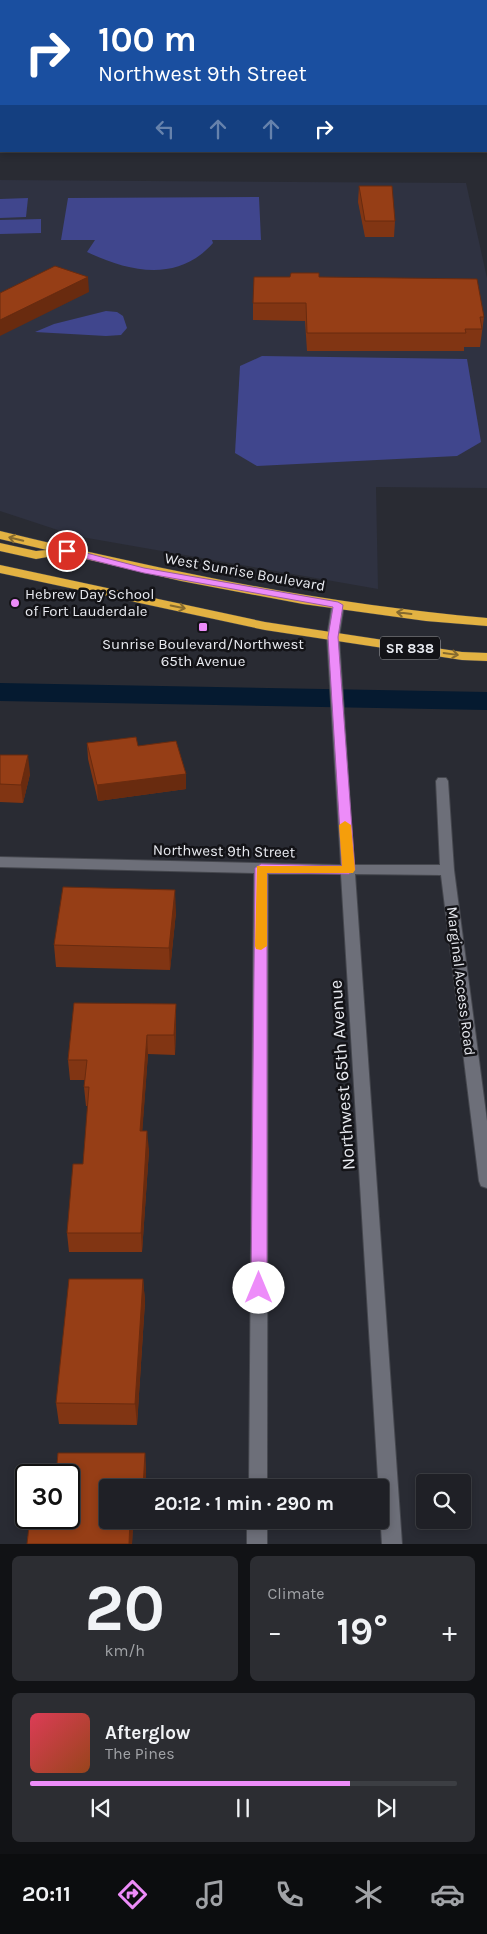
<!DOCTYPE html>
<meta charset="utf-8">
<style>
:root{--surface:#1f2026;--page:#2c2d32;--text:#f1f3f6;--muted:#a1a3a7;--line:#3c3e43;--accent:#ed8cf9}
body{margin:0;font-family:Karla,sans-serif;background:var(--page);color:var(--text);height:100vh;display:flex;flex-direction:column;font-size:19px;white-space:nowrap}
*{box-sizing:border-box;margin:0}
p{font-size:16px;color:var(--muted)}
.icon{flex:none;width:28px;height:28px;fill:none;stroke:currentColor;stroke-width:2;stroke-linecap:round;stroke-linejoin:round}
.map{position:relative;height:1544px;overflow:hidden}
.panel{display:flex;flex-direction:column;gap:12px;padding:12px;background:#111215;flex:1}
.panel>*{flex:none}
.hud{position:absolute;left:0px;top:0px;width:488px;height:152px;box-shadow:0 2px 8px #0003,0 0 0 1px var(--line);background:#1a4fa0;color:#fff;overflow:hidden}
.controls{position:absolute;left:416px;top:1474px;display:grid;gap:10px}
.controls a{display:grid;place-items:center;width:55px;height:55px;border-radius:5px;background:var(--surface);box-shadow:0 2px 8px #0003,0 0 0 1px var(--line);font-size:25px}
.speed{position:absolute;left:15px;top:1464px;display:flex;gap:10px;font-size:25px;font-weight:700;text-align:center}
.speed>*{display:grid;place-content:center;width:65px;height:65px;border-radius:50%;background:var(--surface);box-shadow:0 2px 8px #0003,0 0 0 1px var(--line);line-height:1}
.speed .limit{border:2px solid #111;border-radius:8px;background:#fff;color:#111}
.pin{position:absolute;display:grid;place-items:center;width:42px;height:42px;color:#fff;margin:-21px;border:2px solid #fff;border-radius:50%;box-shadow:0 1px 5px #0007}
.me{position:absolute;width:55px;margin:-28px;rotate:0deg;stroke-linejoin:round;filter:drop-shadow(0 0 4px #0008)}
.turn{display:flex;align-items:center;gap:18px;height:105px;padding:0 15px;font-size:22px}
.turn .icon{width:65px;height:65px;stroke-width:2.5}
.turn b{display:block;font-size:35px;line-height:42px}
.lanes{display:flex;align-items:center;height:48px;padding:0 15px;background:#0003;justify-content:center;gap:25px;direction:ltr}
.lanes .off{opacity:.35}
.big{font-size:38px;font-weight:700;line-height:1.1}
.panel .widget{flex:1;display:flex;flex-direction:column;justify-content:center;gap:8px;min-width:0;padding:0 18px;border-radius:8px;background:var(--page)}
.panel .dial{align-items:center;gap:0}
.dial b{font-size:65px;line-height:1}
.song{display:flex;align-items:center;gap:15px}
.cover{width:60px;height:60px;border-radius:8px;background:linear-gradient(135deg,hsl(350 70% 55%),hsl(20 70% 35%))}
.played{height:5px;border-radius:2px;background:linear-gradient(90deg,var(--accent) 75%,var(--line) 75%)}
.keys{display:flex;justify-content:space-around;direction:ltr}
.heat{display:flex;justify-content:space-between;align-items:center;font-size:28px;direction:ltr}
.panel .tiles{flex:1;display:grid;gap:12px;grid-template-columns:1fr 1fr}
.widget:last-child{grid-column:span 2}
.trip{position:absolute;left:99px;top:1479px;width:290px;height:50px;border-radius:5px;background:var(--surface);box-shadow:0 2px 8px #0003,0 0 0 1px var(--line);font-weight:700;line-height:50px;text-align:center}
.tab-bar{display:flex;height:80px;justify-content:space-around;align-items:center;background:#0c0d0f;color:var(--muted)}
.tab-bar .icon{width:35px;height:35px}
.tab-bar .on{color:var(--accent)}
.tab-bar b{font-size:22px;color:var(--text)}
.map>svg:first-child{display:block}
.built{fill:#2f3241}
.green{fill:#40468d}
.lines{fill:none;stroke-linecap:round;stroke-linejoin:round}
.canal{fill:#051a30;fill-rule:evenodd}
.minor-casing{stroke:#45474e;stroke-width:2}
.highway-casing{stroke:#45474e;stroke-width:1}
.minor{fill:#6d6f79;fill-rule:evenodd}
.highway{fill:#e3b242;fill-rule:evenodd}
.wall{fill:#813513}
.shaded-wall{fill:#692b0f}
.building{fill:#963e16;stroke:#692b0f}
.oneway{stroke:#856a2f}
.route{fill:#ed8cf9;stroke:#9a5ba2}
.slow{fill:#f59e0b}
.poi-dot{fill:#ed8cf9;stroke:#131317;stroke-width:2}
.labels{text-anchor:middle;stroke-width:5;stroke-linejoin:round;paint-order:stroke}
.shield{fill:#131317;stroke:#a8aaaf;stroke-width:1}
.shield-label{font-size:14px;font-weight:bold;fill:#e8eaf0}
.street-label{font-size:15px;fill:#e8eaf0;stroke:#131317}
.poi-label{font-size:15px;fill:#e8eaf0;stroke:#131317;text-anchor:start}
.near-street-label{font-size:18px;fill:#e8eaf0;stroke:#131317}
</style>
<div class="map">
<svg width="487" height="1544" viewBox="0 0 487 1544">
<rect width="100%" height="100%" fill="#292b33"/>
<polygon class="built" points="0,180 466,183 487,278 487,488 376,487 378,589 76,536 0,511"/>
<g class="green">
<path d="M259 197 261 240H212L213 243C178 283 129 272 87 252L95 240H61L68 198Z"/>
<polygon points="28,198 26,217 0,218 0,199"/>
<polygon points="41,219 41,233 0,234 0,220"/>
<polygon points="106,311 117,312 123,316 127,328 121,335 106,336 35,332 54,324"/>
<polygon points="262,356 467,359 481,442 457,456 257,466 235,453 240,366"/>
</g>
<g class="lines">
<polygon class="canal" points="0,683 487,692 487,710 0,701"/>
<g class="minor-casing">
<g id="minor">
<polygon points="0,0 4,0 0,4"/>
<polygon points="338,602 344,605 339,637 354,865 440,865 436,781 438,778 446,778 448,781 454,870 487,1121 487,1188 481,1186 479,1181 441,875 355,874 402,1544 382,1544 341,874 268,874 267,1488 249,1488 254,873 0,867 0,857 341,865 327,637 332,605"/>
<rect x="247" y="1520" width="20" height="24"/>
</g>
</g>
<g class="highway-casing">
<g id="highway">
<path d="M0 531C161 570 322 604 487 618V626L426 621 303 604 181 581 64 554 36 559 0 551V543L36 551 47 550 0 539Z"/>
<polygon points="0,565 265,622 462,652 487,653 487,661 462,660 265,630 0,573"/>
</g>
</g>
<use href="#minor" class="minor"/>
<use href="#highway" class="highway"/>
</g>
<g class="wall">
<polygon points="359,186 395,221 394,237 365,237 358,202"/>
<polygon points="319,277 484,317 480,347 464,347 464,351 307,351 305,321 253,320 253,303"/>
<polygon points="87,743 138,746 186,789 98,801 88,759"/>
<polygon points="0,755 30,774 23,803 0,802"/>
<polygon points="176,912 170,970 56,967 54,945"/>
<polygon points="176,1004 176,1023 175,1055 148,1054 142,1131 149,1150 142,1252 69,1252 67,1233 83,1164 88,1106 86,1106 84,1087 85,1080 70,1080 68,1060"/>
<polygon points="143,1279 145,1301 137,1425 59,1424 56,1403"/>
<polygon points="58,1453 145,1453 146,1474 146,1488 108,1488 108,1520 144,1520 144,1524 133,1524 132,1544 27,1544 30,1518 69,1518 69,1475 34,1475 56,1475"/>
</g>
<g class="shaded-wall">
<polygon points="88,277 89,292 0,336 0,320"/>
<polygon points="28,755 30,774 23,803 21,785"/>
<polygon points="186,774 186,789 98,801 97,785"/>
<polygon points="175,890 176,912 170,970 169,948"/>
<polygon points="176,1004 176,1023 175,1055 174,1035"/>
<polygon points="147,1035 148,1054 141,1150 140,1131"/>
<polygon points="147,1131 149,1150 142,1252 141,1233"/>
<polygon points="143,1279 145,1301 137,1425 135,1404"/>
<polygon points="145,1453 146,1474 146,1488 143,1488"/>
<polygon points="130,1520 132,1520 133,1524 132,1544 129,1544"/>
</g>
<g class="building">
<rect x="302" y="0" width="86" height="1"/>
<polygon points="359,186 392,186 395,221 365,221"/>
<polygon points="55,266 88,277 0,320 0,293"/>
<polygon points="291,273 319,273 319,277 477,279 484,317 480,317 482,329 465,329 466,333 307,333 306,303 253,303 254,277 290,277"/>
<polygon points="136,737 138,746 176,741 186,774 97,785 87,743"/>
<polygon points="0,755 28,755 21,785 0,784"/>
<polygon points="63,887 175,890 169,948 54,945"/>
<polygon points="74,1003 176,1004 174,1035 147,1035 140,1131 147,1131 141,1233 67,1233 73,1164 83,1164 89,1087 84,1087 87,1060 68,1060"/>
<polygon points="69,1279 143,1279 135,1404 56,1403"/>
<polygon points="58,1453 145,1453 143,1488 108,1488 108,1520 130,1520 129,1544 27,1544 30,1518 69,1518 69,1475 34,1475 56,1475"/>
</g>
<defs><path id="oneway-shaft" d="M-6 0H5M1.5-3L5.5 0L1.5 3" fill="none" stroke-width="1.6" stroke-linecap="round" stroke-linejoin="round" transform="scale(1.25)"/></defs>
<g class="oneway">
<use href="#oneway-shaft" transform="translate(16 539) rotate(-166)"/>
<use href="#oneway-shaft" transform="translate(178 607) rotate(12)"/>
<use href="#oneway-shaft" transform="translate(404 613) rotate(-173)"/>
<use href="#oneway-shaft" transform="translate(451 654) rotate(8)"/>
</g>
<polygon class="route" points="67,548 144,568 338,602 343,605 338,637 355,870 349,874 267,873 267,1288 264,1293 259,1295 253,1293 251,1288 255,868 261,864 342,866 328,637 333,607 144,573 64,553 64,549"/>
<polygon class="slow" points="345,821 351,825 355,870 353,873 267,873 267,946 261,950 256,949 255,946 257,866 342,866 339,825"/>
<g class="poi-dot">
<circle cx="15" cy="603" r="5"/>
<rect x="198" y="622" width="10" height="10" rx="2.5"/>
</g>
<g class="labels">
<rect class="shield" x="380" y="636.5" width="60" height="23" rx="4"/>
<g class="shield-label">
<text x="410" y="653">SR 838</text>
</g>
<g class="street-label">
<text transform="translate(245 572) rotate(10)" y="5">West Sunrise Boulevard</text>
<text transform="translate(224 851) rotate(1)" y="5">Northwest 9th Street</text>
<text transform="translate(461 981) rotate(83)" y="5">Marginal Access Road</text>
</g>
<g class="poi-label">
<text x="25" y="599">Hebrew Day School<tspan x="25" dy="17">of Fort Lauderdale</tspan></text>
<text x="203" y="649" text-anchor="middle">Sunrise Boulevard/Northwest<tspan x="203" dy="17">65th Avenue</tspan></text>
</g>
<g class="near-street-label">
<text transform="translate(342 1075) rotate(-94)" y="6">Northwest 65th Avenue</text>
</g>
</g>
</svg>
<div class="controls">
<a><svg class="icon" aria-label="search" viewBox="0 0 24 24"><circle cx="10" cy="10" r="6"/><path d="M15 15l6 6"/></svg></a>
</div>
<div class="speed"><div class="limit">30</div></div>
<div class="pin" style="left:67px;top:551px;background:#d93025"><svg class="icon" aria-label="arrive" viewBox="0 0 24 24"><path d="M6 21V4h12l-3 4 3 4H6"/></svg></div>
<svg class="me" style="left:259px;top:1288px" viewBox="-20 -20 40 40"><circle r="19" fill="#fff"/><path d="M0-13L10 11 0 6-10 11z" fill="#ed8cf9"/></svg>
<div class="trip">20:12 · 1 min · 290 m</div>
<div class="hud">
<div class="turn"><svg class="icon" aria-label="right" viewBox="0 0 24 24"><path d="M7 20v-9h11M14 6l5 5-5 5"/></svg><div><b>100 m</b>Northwest 9th Street</div></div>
<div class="lanes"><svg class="icon off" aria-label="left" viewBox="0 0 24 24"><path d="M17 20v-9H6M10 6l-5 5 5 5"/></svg><svg class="icon off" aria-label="ahead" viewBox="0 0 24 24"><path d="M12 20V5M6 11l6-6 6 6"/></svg><svg class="icon off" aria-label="ahead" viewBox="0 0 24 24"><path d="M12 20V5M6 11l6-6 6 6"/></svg><svg class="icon" aria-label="right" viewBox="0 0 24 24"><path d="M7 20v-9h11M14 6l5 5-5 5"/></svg></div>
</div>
</div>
<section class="panel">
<div class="tiles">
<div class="widget dial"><b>20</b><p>km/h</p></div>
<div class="widget"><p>Climate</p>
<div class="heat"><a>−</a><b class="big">19°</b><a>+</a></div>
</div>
<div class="widget">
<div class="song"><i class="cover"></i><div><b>Afterglow</b><p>The Pines</p></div></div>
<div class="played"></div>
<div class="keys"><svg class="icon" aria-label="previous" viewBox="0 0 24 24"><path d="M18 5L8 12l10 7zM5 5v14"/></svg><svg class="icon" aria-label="pause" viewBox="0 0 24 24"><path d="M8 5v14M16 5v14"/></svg><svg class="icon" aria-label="next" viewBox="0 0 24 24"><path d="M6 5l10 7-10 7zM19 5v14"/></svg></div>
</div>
</div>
</section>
<nav class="tab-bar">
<b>20:11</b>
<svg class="icon on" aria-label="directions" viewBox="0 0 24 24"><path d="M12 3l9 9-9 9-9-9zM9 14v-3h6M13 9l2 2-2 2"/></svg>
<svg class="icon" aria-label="music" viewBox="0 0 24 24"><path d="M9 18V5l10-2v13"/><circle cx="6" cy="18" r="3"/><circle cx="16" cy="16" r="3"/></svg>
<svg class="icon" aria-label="phone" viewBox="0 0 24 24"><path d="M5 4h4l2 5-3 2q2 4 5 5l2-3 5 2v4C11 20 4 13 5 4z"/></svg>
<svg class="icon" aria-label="climate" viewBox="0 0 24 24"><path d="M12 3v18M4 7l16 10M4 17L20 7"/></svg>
<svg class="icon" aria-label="car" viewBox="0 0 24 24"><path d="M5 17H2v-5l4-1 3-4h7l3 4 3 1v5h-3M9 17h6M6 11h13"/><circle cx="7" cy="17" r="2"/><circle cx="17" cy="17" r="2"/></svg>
</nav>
